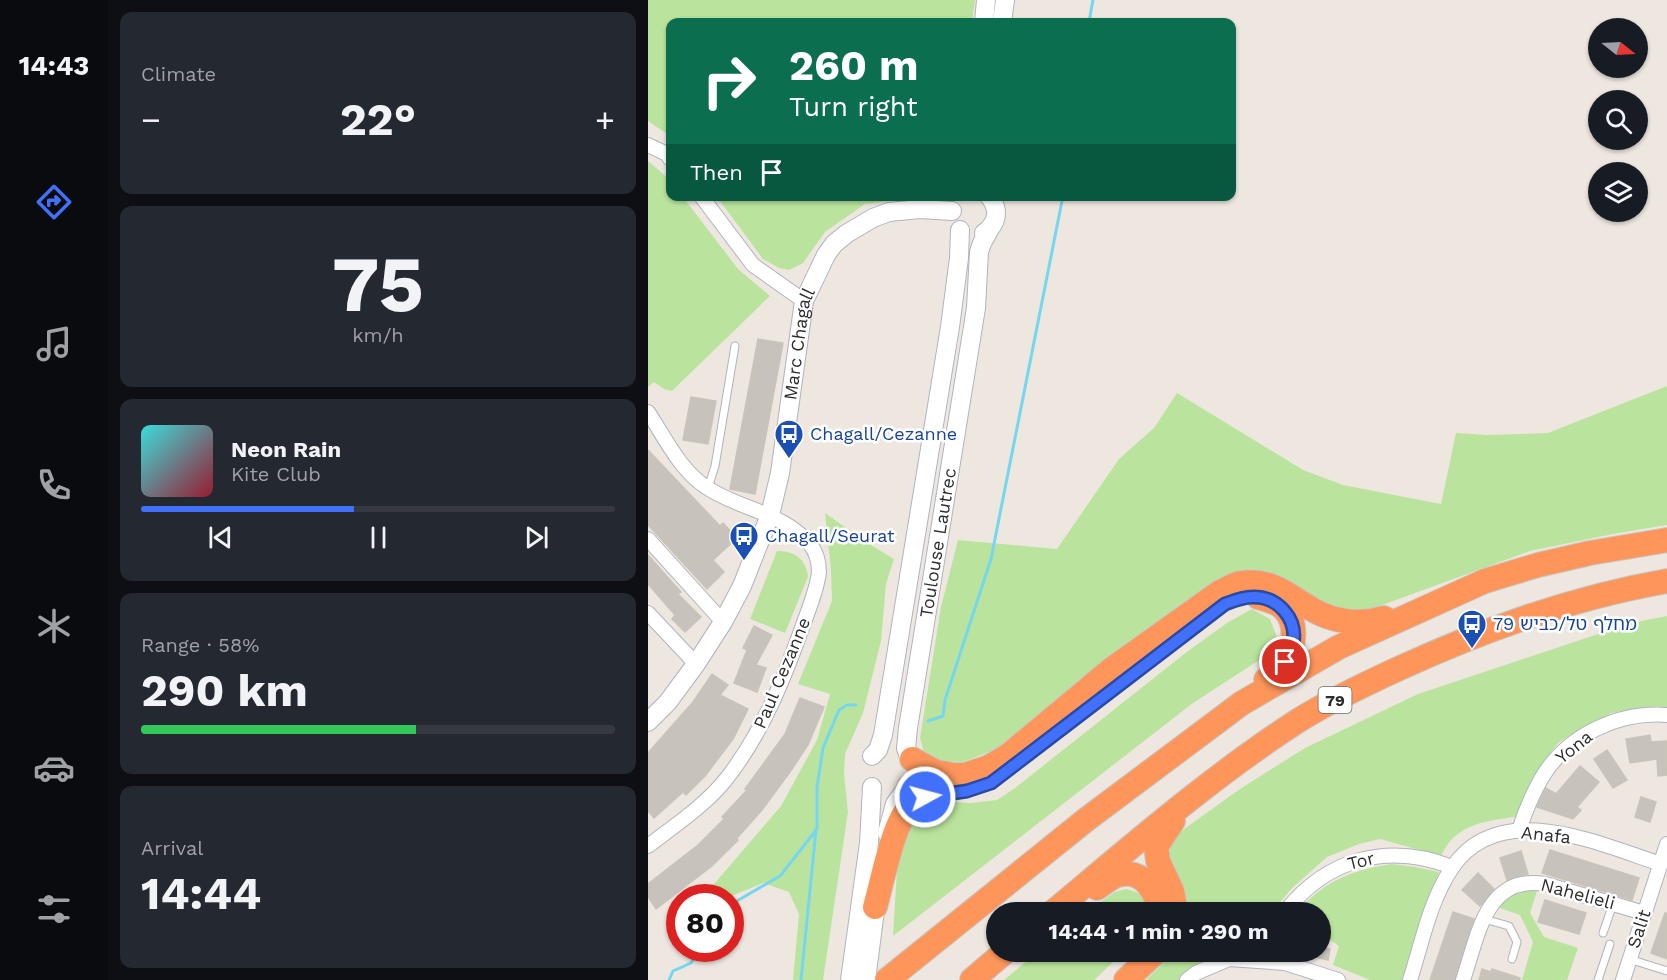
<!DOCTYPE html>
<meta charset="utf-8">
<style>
:root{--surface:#171b24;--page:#242831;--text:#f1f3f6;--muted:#9ea1a6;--line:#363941;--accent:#4171fa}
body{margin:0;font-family:"Work Sans","Noto Sans Hebrew",sans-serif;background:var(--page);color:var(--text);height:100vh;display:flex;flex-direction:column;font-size:22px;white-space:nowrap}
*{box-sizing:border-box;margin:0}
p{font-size:20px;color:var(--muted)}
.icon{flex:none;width:33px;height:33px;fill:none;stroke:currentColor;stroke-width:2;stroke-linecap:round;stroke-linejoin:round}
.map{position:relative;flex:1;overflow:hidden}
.details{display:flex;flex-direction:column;gap:12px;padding:12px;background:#0d0f14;width:540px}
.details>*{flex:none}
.guide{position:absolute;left:18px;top:18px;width:570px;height:183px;border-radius:12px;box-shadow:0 2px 4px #0004;background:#0b6e4f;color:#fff;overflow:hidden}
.needle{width:39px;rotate:108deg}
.controls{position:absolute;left:940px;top:18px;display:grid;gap:12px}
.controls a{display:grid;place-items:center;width:60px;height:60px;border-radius:50%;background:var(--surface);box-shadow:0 2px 4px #0004;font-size:30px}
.speed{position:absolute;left:18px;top:884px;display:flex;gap:12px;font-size:30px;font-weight:700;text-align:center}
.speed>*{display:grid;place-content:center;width:78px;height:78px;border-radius:50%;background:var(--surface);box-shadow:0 2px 4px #0004;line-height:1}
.speed .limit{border:9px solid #d22;background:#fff;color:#111}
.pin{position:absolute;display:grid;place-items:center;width:51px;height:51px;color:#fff;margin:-26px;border:3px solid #fff;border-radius:50%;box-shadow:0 2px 6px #0007}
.me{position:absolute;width:66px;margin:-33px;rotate:83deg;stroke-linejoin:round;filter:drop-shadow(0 0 4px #0008)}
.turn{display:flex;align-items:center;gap:21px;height:126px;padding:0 24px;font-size:27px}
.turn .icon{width:78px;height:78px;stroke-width:2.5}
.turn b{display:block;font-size:42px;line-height:51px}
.then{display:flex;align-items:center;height:57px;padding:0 24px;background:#0003;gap:12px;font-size:22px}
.big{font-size:45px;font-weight:700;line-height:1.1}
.details .card{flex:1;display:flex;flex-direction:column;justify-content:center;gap:9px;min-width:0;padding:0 21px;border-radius:12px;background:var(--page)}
.details .dial{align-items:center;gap:0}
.dial b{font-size:78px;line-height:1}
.song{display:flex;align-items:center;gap:18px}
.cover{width:72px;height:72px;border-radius:9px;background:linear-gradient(135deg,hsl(180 70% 55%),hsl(350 70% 35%))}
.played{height:6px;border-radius:3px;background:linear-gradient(90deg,var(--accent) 45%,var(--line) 45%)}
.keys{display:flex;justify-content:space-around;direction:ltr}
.heat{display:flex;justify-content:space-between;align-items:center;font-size:33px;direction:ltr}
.charge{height:9px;border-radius:4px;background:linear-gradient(90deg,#34c759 58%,var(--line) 0)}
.trip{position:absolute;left:338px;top:902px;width:345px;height:60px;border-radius:30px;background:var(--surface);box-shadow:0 2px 4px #0004;font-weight:700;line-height:60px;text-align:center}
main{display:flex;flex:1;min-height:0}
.tab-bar{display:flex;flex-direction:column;width:108px;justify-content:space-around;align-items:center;background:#090b0e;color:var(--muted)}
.tab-bar .icon{width:42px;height:42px}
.tab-bar .selected{color:var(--accent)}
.tab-bar b{font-size:27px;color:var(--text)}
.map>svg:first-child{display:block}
.green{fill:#bae49d}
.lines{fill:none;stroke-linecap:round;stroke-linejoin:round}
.stream{stroke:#74d7ef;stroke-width:3}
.building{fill:#c7c2bb;stroke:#cac3b9;stroke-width:1.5}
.lane-casing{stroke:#b0b3bd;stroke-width:9}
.street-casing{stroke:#b0b3bd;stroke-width:16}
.secondary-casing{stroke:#b0b3bd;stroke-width:20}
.highway-casing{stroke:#c8c8c8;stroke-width:26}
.lane{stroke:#fff;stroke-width:7}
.street{stroke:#fff;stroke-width:14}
.secondary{stroke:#fff;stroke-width:18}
.highway{stroke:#fe965b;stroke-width:24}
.route-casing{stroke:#2a49a2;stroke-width:15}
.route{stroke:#4171fa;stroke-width:10}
.labels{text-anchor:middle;stroke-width:5;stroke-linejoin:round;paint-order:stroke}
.shield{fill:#fff;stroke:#6c6c6c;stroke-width:1.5}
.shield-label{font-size:16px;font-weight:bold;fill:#2d2d2d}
.street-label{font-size:18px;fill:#2d2d2d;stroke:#fff}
.transit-label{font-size:18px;fill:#164399;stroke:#fff;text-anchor:start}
</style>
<main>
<nav class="tab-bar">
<b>14:43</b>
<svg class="icon selected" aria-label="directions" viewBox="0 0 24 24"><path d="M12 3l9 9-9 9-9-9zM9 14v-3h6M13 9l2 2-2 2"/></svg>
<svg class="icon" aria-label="music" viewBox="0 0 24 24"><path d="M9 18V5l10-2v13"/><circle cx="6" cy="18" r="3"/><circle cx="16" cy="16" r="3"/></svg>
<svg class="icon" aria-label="phone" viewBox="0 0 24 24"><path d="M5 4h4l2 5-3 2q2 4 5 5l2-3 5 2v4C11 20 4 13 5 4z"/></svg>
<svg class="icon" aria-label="climate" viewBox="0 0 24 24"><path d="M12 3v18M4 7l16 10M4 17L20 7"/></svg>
<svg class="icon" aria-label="car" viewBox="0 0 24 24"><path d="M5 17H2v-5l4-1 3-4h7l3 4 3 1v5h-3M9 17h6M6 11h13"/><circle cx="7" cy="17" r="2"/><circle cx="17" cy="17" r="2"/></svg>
<svg class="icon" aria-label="filters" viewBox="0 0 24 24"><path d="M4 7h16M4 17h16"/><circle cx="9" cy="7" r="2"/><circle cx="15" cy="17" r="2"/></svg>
</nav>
<section class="details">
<div class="card"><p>Climate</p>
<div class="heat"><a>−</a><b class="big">22°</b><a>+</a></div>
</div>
<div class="card dial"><b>75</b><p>km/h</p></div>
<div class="card">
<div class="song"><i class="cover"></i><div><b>Neon Rain</b><p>Kite Club</p></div></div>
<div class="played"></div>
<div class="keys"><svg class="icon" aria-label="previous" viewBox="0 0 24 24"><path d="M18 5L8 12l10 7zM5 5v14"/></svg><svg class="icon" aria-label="pause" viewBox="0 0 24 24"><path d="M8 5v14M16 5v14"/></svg><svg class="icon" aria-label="next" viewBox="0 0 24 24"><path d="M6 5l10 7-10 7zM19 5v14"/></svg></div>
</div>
<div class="card"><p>Range · 58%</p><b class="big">290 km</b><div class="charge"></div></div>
<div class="card"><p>Arrival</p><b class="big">14:44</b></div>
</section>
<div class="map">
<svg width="1019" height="980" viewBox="0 0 1019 980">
<rect width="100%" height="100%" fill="#eee7e0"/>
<g class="green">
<polygon points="0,0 327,0 324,22 22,22 22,136 0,121"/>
<polygon points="0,161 22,180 22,196 35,197 90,269 122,296 24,391 16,389 6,382 0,387"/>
<polygon points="69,197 274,197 217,204 177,232 155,263 141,270 131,268 115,259"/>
<polygon points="1019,386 1019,525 965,534 882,551 707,615 603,573 362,744 315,762 291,761 276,753 272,738 293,607 310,540 409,549 471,459 506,428 529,393 655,470 695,485 793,504 808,433 840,435 900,433"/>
<polygon points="177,513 218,542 246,559 238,584 233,641 215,713 197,754 196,774 200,812 175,980 145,980 151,914 141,892 115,883 81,897 55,897 133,806 169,740 182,694 150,684 184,601 183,570"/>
<path d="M129 551C147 551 158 559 160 577L137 633 102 619Z"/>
<polygon points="604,609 622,619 630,640 616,657 545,703 245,936 249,870 265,814 292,801 323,803 349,800 367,788 540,651 579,623"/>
<path d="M1019 616V708L1010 706 963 713 911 742 892 766 873 816C840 821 808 822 793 856L732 839 711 844 679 857 644 888 624 912H538L523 875 520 852 525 837 592 789 657 748 770 694 983 623Z"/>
<path d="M744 864 767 867 791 872 754 980H722L685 965 691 946 672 933V912H649C677 881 703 870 744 864Z"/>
<path d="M478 889C495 893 495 896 500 912H438L467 892Z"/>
<polygon points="879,890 889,891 882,913 896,937 930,948 919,980 874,980 885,942 872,915 849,907 860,898"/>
<polygon points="391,951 477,951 446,980 356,980"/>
<polygon points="528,951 577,951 550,963 531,980 498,980"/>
</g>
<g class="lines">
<g class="stream">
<polyline points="441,22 445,0"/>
<polyline points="280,721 295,716 297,700 343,559 415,196"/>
<polyline points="82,905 132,876 169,829 169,787 175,748 191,710 199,705 208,705"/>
<polyline points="21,980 25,971 43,963 53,948"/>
<polyline points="153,980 168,830"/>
</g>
</g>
<g class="building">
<polygon points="110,339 135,343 107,494 82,489"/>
<polygon points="43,397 68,401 60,444 35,440"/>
<polygon points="0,450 72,526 75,523 89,538 65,560 76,572 59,589 0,525"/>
<polygon points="0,555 33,592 30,594 53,617 37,632 24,619 27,615 0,584"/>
<polygon points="106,626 124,635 108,665 118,668 109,692 86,683 99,650 95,648"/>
<polygon points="64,674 80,685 72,695 100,709 85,739 57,776 38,795 35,792 6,818 0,811 0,753 45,702"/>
<polygon points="152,698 176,707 160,745 142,772 114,810 89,838 90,840 64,866 8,909 0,897 0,884 50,845 76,819 74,817 99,790 97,789 137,734"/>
<polygon points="1002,735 1003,742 1019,741 1019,775 1010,776 1009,759 982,763 978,739"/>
<polygon points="959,750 979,780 965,788 946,759"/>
<polygon points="932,766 951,782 929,807 933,810 925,819 889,807 898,788 908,794"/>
<polygon points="993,797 1008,802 1002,822 987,817"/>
<polygon points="902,850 991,878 984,900 894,873"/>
<polygon points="873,851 880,874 859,880 852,858"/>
<polygon points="830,873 846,889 832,906 814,890"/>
<polygon points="897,900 938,913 931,934 890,922"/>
<polygon points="805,912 826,919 806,980 782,980"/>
<polygon points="1017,913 1019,913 1019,959 1003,953"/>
<polygon points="672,946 682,949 680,960 655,954 656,951 672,951"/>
<polygon points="834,969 843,972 844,969 872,978 871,980 831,980"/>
</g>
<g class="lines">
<g class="lane-casing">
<g id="lane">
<polyline points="60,488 67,466 87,346"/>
<polyline points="836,919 861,926 869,942 864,959"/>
<polyline points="955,933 965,904"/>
<polyline points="981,959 1019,971"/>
<polyline points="950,980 962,944"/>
</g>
</g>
<g class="street-casing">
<g id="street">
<polyline points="0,145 19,154 22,159"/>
<polyline points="53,196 105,265 156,301"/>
<path d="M0 412C17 438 32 470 58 487 90 509 134 512 161 543 168 551 171 561 171 572 169 590 160 611 154 628 135 681 114 733 79 778 59 804 26 826 0 846"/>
<polyline points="0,539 75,622"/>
<polyline points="0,613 48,664"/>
<path d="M871 830C877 812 884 795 893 779 918 736 970 711 1019 715"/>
<path d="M637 912C679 858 741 842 804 867"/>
<polyline points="539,980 548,973 581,959 637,963 690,980"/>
<path d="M762 980C774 943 782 900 804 868 851 797 951 844 1013 864"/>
<path d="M815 980C830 937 837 874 897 884L996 913"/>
<polyline points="975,980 1019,844"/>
</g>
</g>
<g class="secondary-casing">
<g id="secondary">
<polyline points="336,22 338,0"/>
<polyline points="354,22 357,0"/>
<path d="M336 233C350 224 352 209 341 196"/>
<path id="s1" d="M0 722 20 702 48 664 75 622 94 586 122 515 132 473 156 301 178 255 186 244 198 234 225 218 241 212 272 209 304 211"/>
<path id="s2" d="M260 754 258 748 260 728 328 308 331 252 334 243 344 225"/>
<polyline points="224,756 230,750 235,735 302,327 311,258 312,230"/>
<polyline points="239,833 247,804 255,793"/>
<polyline points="202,980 221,843 224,787"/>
<polyline points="218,980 229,895"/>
</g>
</g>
<g class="highway-casing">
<g id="highway">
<path d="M610 597C619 600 630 602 636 609 650 623 647 649 636 663 631 669 624 675 618 680"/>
<path d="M264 759 288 772 307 775H317L341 767 361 755 464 669 572 592C579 589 586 584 593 583 629 578 645 601 673 614 693 623 716 624 736 618"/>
<polyline points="261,787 287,782 306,784"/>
<polyline points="525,821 508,847 510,861 524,891 528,912"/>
<path d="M449 888C455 884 463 877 470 875 494 868 509 891 511 912"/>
<path d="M227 907C234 883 245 823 262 806 271 797 283 795 296 794"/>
<path d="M405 912C484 846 562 778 648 722 681 701 717 684 752 668 837 629 927 597 1019 581"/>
<polyline points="239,980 439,819 594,703 691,647 837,581 890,565 942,553 1019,540"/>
<polyline points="324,980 358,951"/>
<polyline points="478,980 509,951"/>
</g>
</g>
<use href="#lane" class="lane"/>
<use href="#street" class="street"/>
<use href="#secondary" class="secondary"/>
<use href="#highway" class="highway"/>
</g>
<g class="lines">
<g class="route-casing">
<path id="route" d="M277 797 319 791 343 783 577 604C585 601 595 597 604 597 630 596 650 619 645 644 643 650 639 656 637 662"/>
</g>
<use href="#route" class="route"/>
</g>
<defs>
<g id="bus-pin" transform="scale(1.5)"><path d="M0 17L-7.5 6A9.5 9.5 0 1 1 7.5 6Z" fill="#1a4fb4" stroke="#fff"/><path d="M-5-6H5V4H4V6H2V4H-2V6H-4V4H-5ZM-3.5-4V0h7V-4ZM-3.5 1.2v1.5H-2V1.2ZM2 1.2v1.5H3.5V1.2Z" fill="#fff"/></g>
</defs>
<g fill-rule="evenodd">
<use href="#bus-pin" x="141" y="434"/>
<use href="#bus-pin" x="96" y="536"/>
<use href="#bus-pin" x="824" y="624"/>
</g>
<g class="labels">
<rect class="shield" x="670.5" y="687" width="33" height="26" rx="4.5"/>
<g class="shield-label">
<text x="687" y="706">79</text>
</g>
<g class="street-label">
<text dy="6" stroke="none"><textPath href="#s1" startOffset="416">Marc Chagall</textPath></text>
<text dy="6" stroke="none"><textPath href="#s2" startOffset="214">Toulouse Lautrec</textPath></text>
<text transform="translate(134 673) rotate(-67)" y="6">Paul Cezanne</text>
<text transform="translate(926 747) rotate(-39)" y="6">Yona</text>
<text transform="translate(898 835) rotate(6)" y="6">Anafa</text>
<text transform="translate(713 861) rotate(-14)" y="6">Tor</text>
<text transform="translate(930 894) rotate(15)" y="6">Nahelieli</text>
<text transform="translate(991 929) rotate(-72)" y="6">Salit</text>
</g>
<g class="transit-label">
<text x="162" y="440">Chagall/Cezanne</text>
<text x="117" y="542">Chagall/Seurat</text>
<text x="845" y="630">מחלף טל/כביש 79</text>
</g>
</g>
</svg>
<div class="controls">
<a><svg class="needle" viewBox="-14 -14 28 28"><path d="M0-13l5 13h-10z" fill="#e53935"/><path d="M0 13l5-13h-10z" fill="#9ea1a6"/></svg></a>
<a><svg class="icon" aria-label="search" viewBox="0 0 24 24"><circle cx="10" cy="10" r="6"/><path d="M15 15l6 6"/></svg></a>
<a><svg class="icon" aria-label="layers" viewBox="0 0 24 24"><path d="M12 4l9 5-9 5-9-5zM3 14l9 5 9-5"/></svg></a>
</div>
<div class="speed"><div class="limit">80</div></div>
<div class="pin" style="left:637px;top:662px;background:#d93025"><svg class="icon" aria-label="arrive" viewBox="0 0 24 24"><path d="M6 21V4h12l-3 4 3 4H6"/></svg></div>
<svg class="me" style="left:277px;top:797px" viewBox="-20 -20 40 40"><circle r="17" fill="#4171fa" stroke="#fff" stroke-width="3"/><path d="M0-11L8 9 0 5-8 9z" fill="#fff"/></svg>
<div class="trip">14:44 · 1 min · 290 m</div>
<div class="guide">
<div class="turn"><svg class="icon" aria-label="right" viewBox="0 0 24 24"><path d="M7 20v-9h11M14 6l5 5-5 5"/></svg><div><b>260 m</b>Turn right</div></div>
<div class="then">Then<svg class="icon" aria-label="arrive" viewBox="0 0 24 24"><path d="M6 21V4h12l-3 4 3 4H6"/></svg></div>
</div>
</div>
</main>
